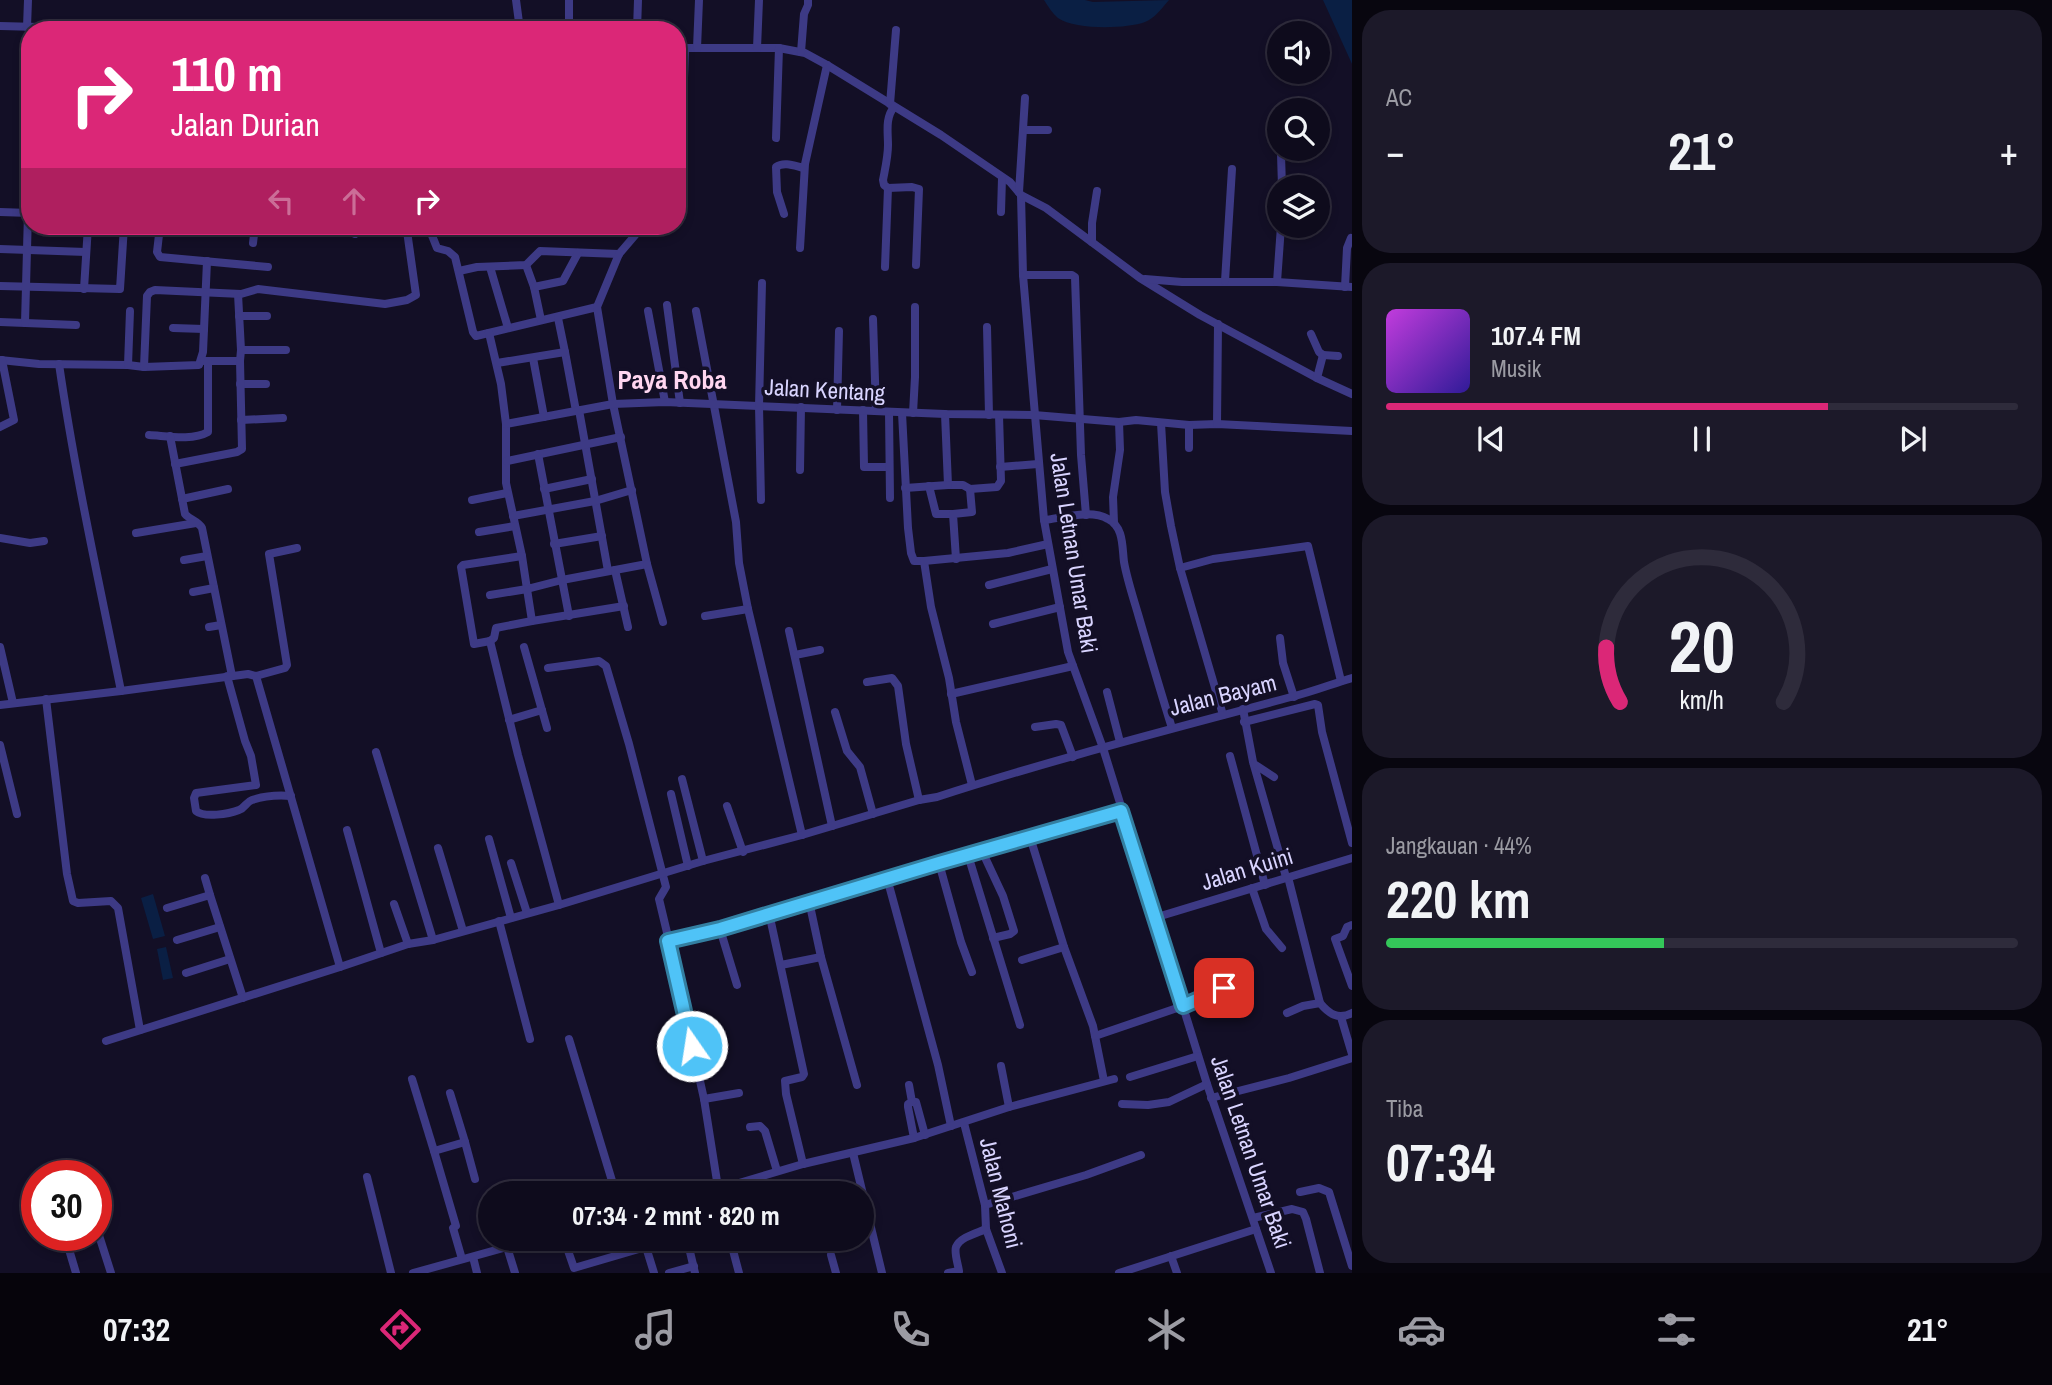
<!DOCTYPE html>
<html lang="id">
<meta charset="utf-8">
<style>
:root{--surface:#0e0b1c;--page:#1c1929;--text:#f1f3f6;--muted:#9b9ba3;--line:#2e2b3b;--accent:#db2777}
body{margin:0;font-family:"Archivo Narrow",sans-serif;background:var(--page);color:var(--text);height:100vh;display:flex;flex-direction:column;font-size:26px;white-space:nowrap}
*{box-sizing:border-box;margin:0}
p{font-size:23px;color:var(--muted)}
.icon{flex:none;width:38px;height:38px;fill:none;stroke:currentColor;stroke-width:2;stroke-linecap:round;stroke-linejoin:round}
.map{position:relative;flex:1;overflow:hidden}
.sheet{display:flex;flex-direction:column;gap:10px;padding:10px;background:#08060f;width:700px}
.sheet>*{flex:none}
.banner{position:absolute;left:21px;top:21px;width:665px;height:214px;border-radius:28px;box-shadow:0 4px 10px #0003,0 0 0 2px var(--line);background:#db2777;color:#fff;overflow:hidden}
.fabs{position:absolute;left:1267px;top:21px;display:grid;gap:14px}
.fabs a{display:grid;place-items:center;width:63px;height:63px;border-radius:50%;background:var(--surface);box-shadow:0 4px 10px #0003,0 0 0 2px var(--line);font-size:35px}
.speed{position:absolute;left:21px;top:1160px;display:flex;gap:14px;font-size:35px;font-weight:700;text-align:center}
.speed>*{display:grid;place-content:center;width:91px;height:91px;border-radius:50%;background:var(--surface);box-shadow:0 4px 10px #0003,0 0 0 2px var(--line);line-height:1}
.speed .limit{border:10px solid #d22;background:#fff;color:#111}
.pin{position:absolute;display:grid;place-items:center;width:60px;height:60px;color:#fff;margin:-30px;border-radius:14px;box-shadow:0 4px 10px #0006}
.me{position:absolute;width:77px;margin:-38px;rotate:347deg;stroke-linejoin:round;filter:drop-shadow(0 0 5px #0008)}
.turn{display:flex;align-items:center;gap:24px;height:147px;padding:0 35px;font-size:32px}
.turn .icon{width:91px;height:91px;stroke-width:2.5}
.turn b{display:block;font-size:49px;line-height:60px}
.lanes{display:flex;align-items:center;height:66px;padding:0 35px;background:#0003;justify-content:center;gap:35px;direction:ltr}
.lanes .off{opacity:.35}
.big{font-size:52px;font-weight:800;line-height:1.1}
.sheet .widget{flex:1;display:flex;flex-direction:column;justify-content:center;gap:10px;min-width:0;padding:0 24px;border-radius:28px;background:var(--page)}
.sheet .dial{align-items:center;gap:0}
.dial svg{height:182px;overflow:visible;fill:none;stroke:var(--line);stroke-width:7;stroke-linecap:round;text-anchor:middle}
.dial text{fill:var(--text);stroke:none}
.song{display:flex;align-items:center;gap:21px}
.cover{width:84px;height:84px;border-radius:10px;background:linear-gradient(135deg,hsl(290 70% 55%),hsl(250 70% 35%))}
.played{height:7px;border-radius:4px;background:linear-gradient(90deg,var(--accent) 70%,var(--line) 70%)}
.keys{display:flex;justify-content:space-around;direction:ltr}
.heat{display:flex;justify-content:space-between;align-items:center;font-size:38px;direction:ltr}
.charge{height:10px;border-radius:5px;background:linear-gradient(90deg,#34c759 44%,var(--line) 0)}
.trip{position:absolute;left:478px;top:1181px;width:396px;height:70px;border-radius:35px;background:var(--surface);box-shadow:0 4px 10px #0003,0 0 0 2px var(--line);font-weight:800;line-height:70px;text-align:center}
.dock{display:flex;height:112px;justify-content:space-around;align-items:center;background:#06040b;color:var(--muted)}
.dock .icon{width:49px;height:49px}
.dock .active{color:var(--accent)}
.dock b{font-size:32px;color:var(--text)}
main{display:flex;flex:1;min-height:0}
.map>svg:first-child{display:block}
.water{fill:#0a1f44}
.lines{fill:none;stroke-linecap:round;stroke-linejoin:round}
.minor{stroke:#3d3a85;stroke-width:8}
.route-casing{stroke:#337fa1;stroke-width:18}
.route{stroke:#4fc3f7;stroke-width:12}
.labels{text-anchor:middle;stroke-width:7;stroke-linejoin:round;paint-order:stroke}
.street-label{font-size:23px;fill:#d9d4ff;stroke:#130f26}
.quarter-label{font-size:26px;font-weight:bold;fill:#ffd6f0;stroke:#130f26}
</style>
<main>
<div class="map">
<svg width="1352" height="1273" viewBox="0 0 1352 1273">
<rect width="100%" height="100%" fill="#130f26"/>
<g class="water">
<path d="M1044 0H1085L1093 2 1169 0C1162 8 1155 18 1145 22 1126 29 1075 30 1058 18 1052 13 1048 6 1044 0Z"/>
<polygon points="1323,0 1352,0 1352,64"/>
<polygon points="153,894 165,936 153,939 141,898"/>
<polygon points="166,947 173,978 163,980 157,949"/>
</g>
<g class="lines">
<g class="minor">
<polyline points="516,0 520,30"/>
<polyline points="569,0 569,30"/>
<polyline points="0,26 156,30"/>
<polyline points="27,27 28,0"/>
<polyline points="637,30 638,0"/>
<polyline points="677,48 779,48 805,53 827,65 941,135 1010,182 1021,195 1023,275 1044,520 1068,652 1103,748 1207,1084 1271,1273"/>
<polyline points="697,48 699,0"/>
<polyline points="757,48 759,0"/>
<polyline points="801,52 804,14 808,5 808,0"/>
<polyline points="890,104 896,30"/>
<polyline points="677,124 684,78 685,49"/>
<polyline points="1024,130 1048,130"/>
<polyline points="776,138 779,48"/>
<polyline points="1281,154 1282,187"/>
<polyline points="888,188 912,187 919,189 916,265"/>
<polyline points="1019,192 1025,98"/>
<polyline points="1021,195 1046,208 1140,278 1200,315 1317,378 1352,394"/>
<polyline points="0,212 30,213"/>
<polyline points="1001,212 1002,178"/>
<path d="M784 214 777 192 776 167C784 161 795 166 804 168"/>
<polyline points="160,226 157,252 160,257 268,267"/>
<polyline points="425,226 431,233 437,248 448,251 455,257 473,332 476,336 597,307"/>
<polyline points="355,234 357,226"/>
<polyline points="1092,242 1092,223 1097,191"/>
<polyline points="253,243 255,226"/>
<polyline points="800,248 805,164 827,65"/>
<polyline points="0,249 86,252"/>
<polyline points="526,265 534,287 541,320"/>
<polyline points="490,267 508,328"/>
<path d="M885 267 888 188 884 185 883 180C885 169 888 157 888 145 888 132 885 118 894 107"/>
<polyline points="459,271 477,267 526,265 540,251 619,254"/>
<polyline points="1023,275 1072,275 1075,277 1081,455 1086,515"/>
<polyline points="1145,279 1182,282 1277,282 1352,287"/>
<polyline points="1225,281 1232,169"/>
<polyline points="1277,282 1281,226"/>
<polyline points="0,286 120,289 124,226"/>
<polyline points="534,287 563,281 578,253"/>
<polyline points="1345,287 1347,248 1351,238"/>
<polyline points="84,289 88,226"/>
<polyline points="238,294 241,350"/>
<polyline points="667,305 680,403"/>
<polyline points="648,311 665,402"/>
<polyline points="696,311 736,522 739,563 748,609 802,835"/>
<polyline points="239,316 267,316"/>
<polyline points="873,319 876,411"/>
<polyline points="0,322 76,325"/>
<polyline points="25,323 28,213"/>
<polyline points="987,327 989,415"/>
<polyline points="173,328 204,329"/>
<polyline points="489,333 501,384 506,424 506,483 522,556 527,589 562,580 647,564 613,404 597,307 619,254 643,226"/>
<polyline points="1311,334 1319,352 1323,355"/>
<polyline points="565,352 576,411"/>
<polyline points="533,358 544,417"/>
<polyline points="0,360 39,364 128,365 144,367 199,365 203,352 207,261"/>
<polyline points="204,361 240,361 241,350 286,350"/>
<polyline points="497,363 565,352 558,318"/>
<path d="M59 364C75 474 99 582 121 691"/>
<polyline points="128,365 130,311"/>
<polyline points="144,367 147,296 150,292 155,290 241,294 258,289 385,304 407,300 416,295 407,231 412,228 424,227"/>
<polyline points="1317,378 1323,355 1338,356"/>
<polyline points="240,384 266,384"/>
<polyline points="579,410 608,571"/>
<polyline points="837,410 839,331"/>
<polyline points="863,410 864,467 889,467"/>
<polyline points="889,412 890,498"/>
<polyline points="902,413 908,528 911,553 914,561 924,561 931,607 949,678 956,722 972,785"/>
<polyline points="913,413 915,377 915,307"/>
<polyline points="945,414 948,485 963,485 970,489 997,487 1001,481 999,415"/>
<polyline points="241,420 283,418"/>
<polyline points="1161,423 1165,492 1171,526 1180,568 1223,715"/>
<polyline points="506,424 613,404 665,402 945,414 1034,415 1119,422 1136,420 1189,425 1217,424 1352,431"/>
<polyline points="1217,424 1218,324"/>
<polyline points="0,427 14,420 2,360"/>
<path d="M149 435C167 436 192 441 208 432V361"/>
<path d="M170 436 185 514C190 520 198 521 202 528L232 676"/>
<polyline points="1189,448 1189,425"/>
<polyline points="538,454 569,616"/>
<polyline points="507,461 621,437"/>
<polyline points="175,464 237,452 242,449 240,361"/>
<polyline points="1000,467 1038,464"/>
<polyline points="800,470 801,407"/>
<polyline points="929,486 936,514 953,514"/>
<polyline points="905,488 948,485"/>
<polyline points="544,489 592,479"/>
<polyline points="182,499 228,489"/>
<polyline points="472,500 507,493"/>
<polyline points="761,500 759,406 762,283"/>
<polyline points="513,516 595,501 632,490"/>
<path d="M1044 520C1062 518 1091 509 1108 519 1124 527 1122 547 1124 562 1127 579 1133 597 1138 614 1149 652 1160 690 1172 728"/>
<polyline points="1114,523 1113,497 1120,450 1119,422"/>
<polyline points="479,532 515,526"/>
<polyline points="136,533 196,523"/>
<polyline points="0,538 30,543 44,541"/>
<polyline points="554,544 602,536"/>
<polyline points="956,559 953,514 972,512 970,489"/>
<polyline points="184,560 207,556"/>
<polyline points="924,561 1008,553 1048,544"/>
<polyline points="647,564 663,622"/>
<polyline points="1180,568 1213,559 1308,546 1341,681"/>
<polyline points="615,570 628,627"/>
<polyline points="989,585 1052,569"/>
<polyline points="193,592 214,588"/>
<polyline points="490,595 527,589 532,621 496,628 494,638 490,641 474,644 461,567 463,565 522,556"/>
<polyline points="705,616 748,609"/>
<polyline points="532,621 624,606"/>
<polyline points="993,624 1060,607"/>
<polyline points="209,627 221,625"/>
<polyline points="789,631 832,826"/>
<polyline points="1280,638 1283,663 1294,697"/>
<polyline points="490,641 518,755 559,905"/>
<polyline points="0,647 13,703"/>
<polyline points="524,647 547,728"/>
<polyline points="795,655 820,650"/>
<polyline points="548,668 599,661 606,666 629,744 666,887 659,899 669,941"/>
<path d="M227 676 245 741 251 756 256 785 196 793 194 798 196 811C204 818 229 814 239 810 245 808 246 802 252 800 264 796 278 795 291 796"/>
<polyline points="256,676 285,668 287,665 269,554 297,548"/>
<polyline points="867,682 892,678 898,686 906,744 919,800"/>
<polyline points="1107,692 1120,742"/>
<polyline points="951,694 1073,666"/>
<polyline points="46,699 67,874 73,901 78,903 111,901 118,908 140,1030"/>
<polyline points="0,705 121,691 248,674 256,676 340,967"/>
<polyline points="1243,709 1253,762 1286,877"/>
<polyline points="835,712 847,751 860,767 873,814"/>
<polyline points="509,720 542,710"/>
<polyline points="1244,722 1315,704 1318,705 1322,732 1352,843"/>
<polyline points="1035,727 1056,724 1061,725 1073,757"/>
<polyline points="0,745 17,814"/>
<polyline points="376,752 433,940"/>
<polyline points="1230,756 1265,885"/>
<polyline points="1254,764 1274,777"/>
<polyline points="682,779 703,861"/>
<polyline points="671,794 688,866"/>
<polyline points="727,806 743,852"/>
<polyline points="347,830 381,953"/>
<polyline points="1030,837 1064,947 1093,1026 1104,1081"/>
<polyline points="489,839 511,918"/>
<polyline points="438,848 463,931"/>
<polyline points="982,851 1003,896 1014,931 1010,934 993,938"/>
<polyline points="968,855 1020,1025"/>
<polyline points="511,863 527,913"/>
<polyline points="939,863 961,942 972,972"/>
<path d="M1288 877 1320 1003C1329 1014 1338 1020 1352 1013"/>
<polyline points="205,878 210,895"/>
<polyline points="887,878 938,1065 951,1126"/>
<polyline points="1252,888 1266,929 1282,948"/>
<polyline points="809,901 821,957"/>
<polyline points="394,904 408,944"/>
<polyline points="167,908 210,895 243,998"/>
<polyline points="769,913 804,1074 802,1077 785,1081 786,1094 803,1164"/>
<polyline points="1154,918 1352,858"/>
<polyline points="499,921 530,1039"/>
<polyline points="1352,925 1347,927 1343,936 1335,939 1352,986"/>
<polyline points="720,929 737,985"/>
<polyline points="177,940 220,927"/>
<polyline points="1022,960 1064,947"/>
<polyline points="781,965 821,957 857,1085"/>
<polyline points="186,973 230,959"/>
<polyline points="1287,1013 1303,1006 1320,1003"/>
<polyline points="1341,1017 1352,1054"/>
<polyline points="1095,1036 1183,1006 1224,988 1226,982 1230,981 1231,976"/>
<polyline points="569,1039 616,1194"/>
<path d="M106 1041 340 967 408 944 433 940 559 905 703 861 802 835 919 800 937 797C1054 759 1173 729 1291 697 1312 692 1332 684 1352 678"/>
<polyline points="1001,1066 1009,1107"/>
<polyline points="1130,1077 1198,1056"/>
<polyline points="412,1079 434,1151"/>
<polyline points="909,1085 912,1102 916,1102 925,1135"/>
<polyline points="450,1093 465,1142 434,1151 456,1226 453,1228 462,1259"/>
<polyline points="1211,1098 1289,1078 1352,1058"/>
<polyline points="704,1099 739,1093"/>
<polyline points="912,1102 908,1104 908,1107 914,1138"/>
<polyline points="1122,1104 1148,1105 1169,1102 1207,1084"/>
<polyline points="964,1123 985,1205 986,1229 1002,1273"/>
<polyline points="750,1127 760,1126 765,1131 777,1171"/>
<polyline points="465,1142 475,1179"/>
<polyline points="853,1153 882,1273"/>
<polyline points="367,1177 391,1273"/>
<polyline points="1300,1192 1319,1188 1329,1192 1352,1266"/>
<polyline points="702,1194 803,1164 914,1138 1009,1107 1114,1079"/>
<polyline points="719,1194 704,1099 669,941 720,929 939,863 1121,811"/>
<polyline points="985,1205 1086,1175 1141,1155"/>
<polyline points="1253,1218 1292,1209 1303,1212 1306,1219 1320,1273"/>
<polyline points="96,1226 111,1273"/>
<polyline points="65,1236 76,1273"/>
<polyline points="564,1239 574,1268 673,1239"/>
<polyline points="687,1239 695,1273"/>
<polyline points="730,1239 739,1273"/>
<polyline points="507,1247 515,1273"/>
<polyline points="646,1247 654,1273"/>
<polyline points="831,1255 836,1273"/>
<polyline points="1171,1256 1177,1273"/>
<polyline points="473,1257 477,1273"/>
<polyline points="413,1273 536,1239"/>
<polyline points="669,1273 694,1266"/>
<path d="M948 1273 959 1271C958 1264 954 1253 956 1247 960 1237 977 1233 986 1229"/>
<polyline points="1119,1273 1256,1229"/>
</g>
</g>
<g class="lines">
<g class="route-casing">
<polyline id="route" points="692,1046 668,941 720,929 939,863 1121,811 1183,1006 1224,988"/>
</g>
<use href="#route" class="route"/>
</g>
<g class="labels">
<g class="street-label">
<text transform="translate(825 390) rotate(3)" y="8">Jalan Kentang</text>
<text transform="translate(1074 553) rotate(81)" y="8">Jalan Letnan Umar Baki</text>
<text transform="translate(1223 695) rotate(-14)" y="8">Jalan Bayam</text>
<text transform="translate(1247 869) rotate(-17)" y="8">Jalan Kuini</text>
<text transform="translate(1251 1152) rotate(71)" y="8">Jalan Letnan Umar Baki</text>
<text transform="translate(1001 1193) rotate(76)" y="8">Jalan Mahoni</text>
</g>
<g class="quarter-label">
<text x="672" y="389">Paya Roba</text>
</g>
</g>
</svg>
<div class="fabs">
<a><svg class="icon" aria-label="sound" viewBox="0 0 24 24"><path d="M4 9h4l5-4v14l-5-4H4zM17 9q2 3 0 6"/></svg></a>
<a><svg class="icon" aria-label="search" viewBox="0 0 24 24"><circle cx="10" cy="10" r="6"/><path d="M15 15l6 6"/></svg></a>
<a><svg class="icon" aria-label="layers" viewBox="0 0 24 24"><path d="M12 4l9 5-9 5-9-5zM3 14l9 5 9-5"/></svg></a>
</div>
<div class="speed"><div class="limit">30</div></div>
<div class="pin" style="left:1224px;top:988px;background:#d93025"><svg class="icon" aria-label="arrive" viewBox="0 0 24 24"><path d="M6 21V4h12l-3 4 3 4H6"/></svg></div>
<svg class="me" style="left:692px;top:1046px" viewBox="-20 -20 40 40"><circle r="17" fill="#4fc3f7" stroke="#fff" stroke-width="3"/><path d="M0-11L8 9 0 5-8 9z" fill="#fff"/></svg>
<div class="trip">07:34 · 2 mnt · 820 m</div>
<div class="banner">
<div class="turn"><svg class="icon" aria-label="right" viewBox="0 0 24 24"><path d="M7 20v-9h11M14 6l5 5-5 5"/></svg><div><b>110 m</b>Jalan Durian</div></div>
<div class="lanes"><svg class="icon off" aria-label="left" viewBox="0 0 24 24"><path d="M17 20v-9H6M10 6l-5 5 5 5"/></svg><svg class="icon off" aria-label="ahead" viewBox="0 0 24 24"><path d="M12 20V5M6 11l6-6 6 6"/></svg><svg class="icon" aria-label="right" viewBox="0 0 24 24"><path d="M7 20v-9h11M14 6l5 5-5 5"/></svg></div>
</div>
</div>
<section class="sheet">
<div class="widget"><p>AC</p>
<div class="heat"><a>−</a><b class="big">21°</b><a>+</a></div>
</div>
<div class="widget">
<div class="song"><i class="cover"></i><div><b>107.4 FM</b><p>Musik</p></div></div>
<div class="played"></div>
<div class="keys"><svg class="icon" aria-label="previous" viewBox="0 0 24 24"><path d="M18 5L8 12l10 7zM5 5v14"/></svg><svg class="icon" aria-label="pause" viewBox="0 0 24 24"><path d="M8 5v14M16 5v14"/></svg><svg class="icon" aria-label="next" viewBox="0 0 24 24"><path d="M6 5l10 7-10 7zM19 5v14"/></svg></div>
</div>
<div class="widget dial"><svg viewBox="0 0 100 80">
<path d="M14 69A42 42 0 1 1 86 69"/>
<path d="M14 69A42 42 0 0 1 8 45" stroke="#db2777"/>
<text x="50" y="56" font-size="32" font-weight="700">20</text>
<text x="50" y="72" font-size="11">km/h</text>
</svg></div>
<div class="widget"><p>Jangkauan · 44%</p><b class="big">220 km</b><div class="charge"></div></div>
<div class="widget"><p>Tiba</p><b class="big">07:34</b></div>
</section>
</main>
<nav class="dock">
<b>07:32</b>
<svg class="icon active" aria-label="directions" viewBox="0 0 24 24"><path d="M12 3l9 9-9 9-9-9zM9 14v-3h6M13 9l2 2-2 2"/></svg>
<svg class="icon" aria-label="music" viewBox="0 0 24 24"><path d="M9 18V5l10-2v13"/><circle cx="6" cy="18" r="3"/><circle cx="16" cy="16" r="3"/></svg>
<svg class="icon" aria-label="phone" viewBox="0 0 24 24"><path d="M5 4h4l2 5-3 2q2 4 5 5l2-3 5 2v4C11 20 4 13 5 4z"/></svg>
<svg class="icon" aria-label="climate" viewBox="0 0 24 24"><path d="M12 3v18M4 7l16 10M4 17L20 7"/></svg>
<svg class="icon" aria-label="car" viewBox="0 0 24 24"><path d="M5 17H2v-5l4-1 3-4h7l3 4 3 1v5h-3M9 17h6M6 11h13"/><circle cx="7" cy="17" r="2"/><circle cx="17" cy="17" r="2"/></svg>
<svg class="icon" aria-label="filters" viewBox="0 0 24 24"><path d="M4 7h16M4 17h16"/><circle cx="9" cy="7" r="2"/><circle cx="15" cy="17" r="2"/></svg>
<b>21°</b>
</nav>
